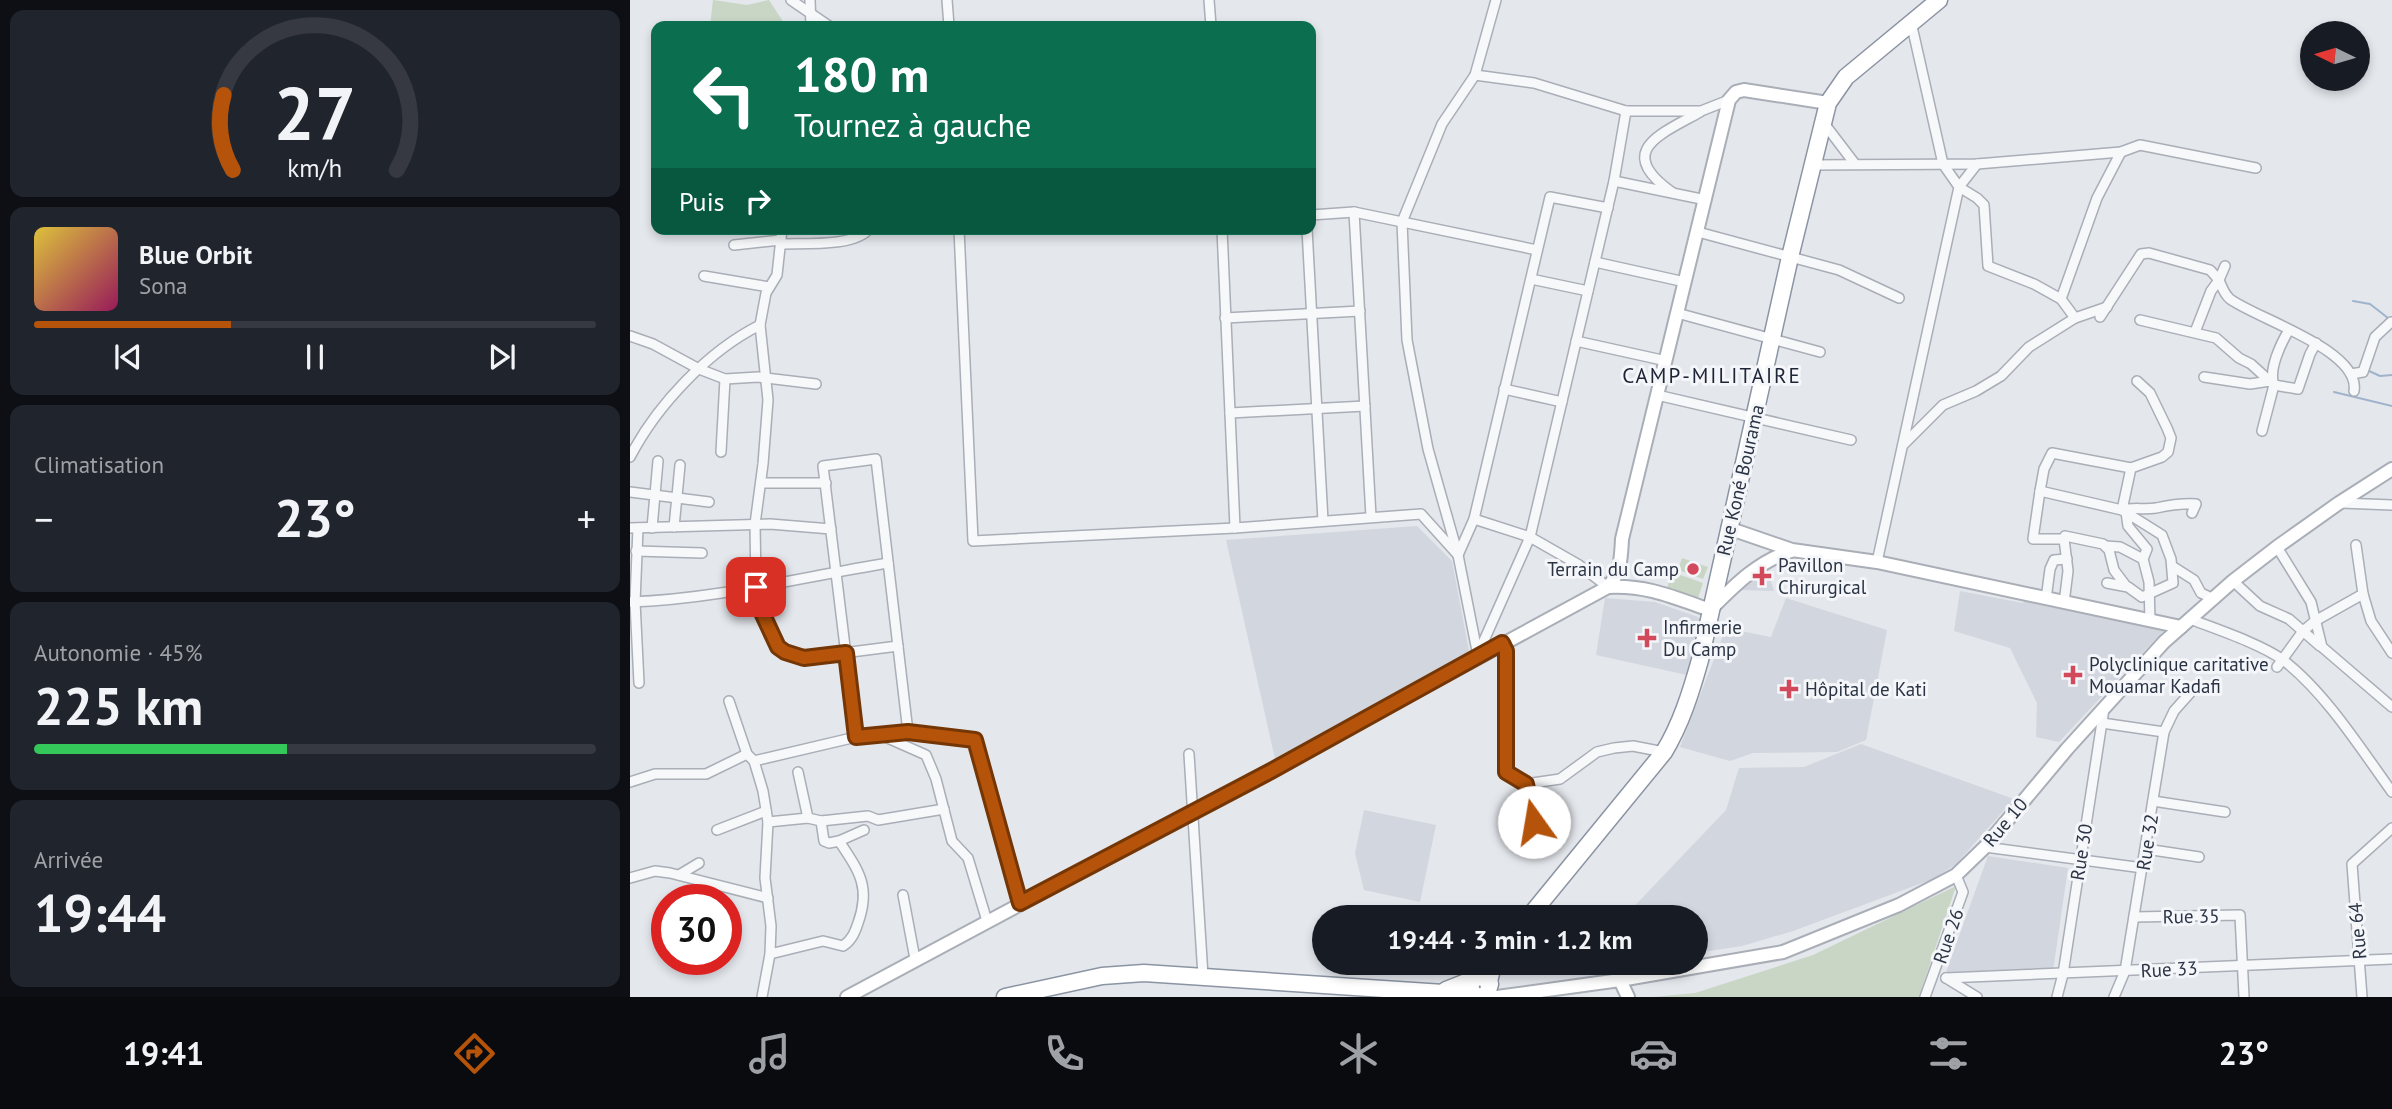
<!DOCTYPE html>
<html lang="fr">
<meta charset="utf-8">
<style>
:root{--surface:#171b24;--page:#20242c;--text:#f1f3f6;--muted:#9ea1a6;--line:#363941;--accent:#b45309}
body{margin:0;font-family:"PT Sans",sans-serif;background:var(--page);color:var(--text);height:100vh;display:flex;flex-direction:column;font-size:26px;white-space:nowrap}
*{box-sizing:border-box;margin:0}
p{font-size:23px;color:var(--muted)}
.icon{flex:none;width:38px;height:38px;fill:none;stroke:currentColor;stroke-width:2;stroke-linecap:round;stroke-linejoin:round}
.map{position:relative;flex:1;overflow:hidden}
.details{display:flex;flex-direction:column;gap:10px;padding:10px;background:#0d0f14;width:630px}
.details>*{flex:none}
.top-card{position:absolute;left:21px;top:21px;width:665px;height:214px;border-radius:14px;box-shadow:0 4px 10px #0003;background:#0b6e4f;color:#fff;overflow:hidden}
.needle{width:46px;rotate:275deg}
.controls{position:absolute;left:1670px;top:21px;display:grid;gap:14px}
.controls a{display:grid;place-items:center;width:70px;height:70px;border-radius:50%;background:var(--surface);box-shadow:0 4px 10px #0003;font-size:35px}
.speed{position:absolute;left:21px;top:884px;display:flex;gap:14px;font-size:35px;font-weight:700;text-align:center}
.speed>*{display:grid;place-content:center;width:91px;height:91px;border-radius:50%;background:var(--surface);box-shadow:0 4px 10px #0003;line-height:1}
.speed .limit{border:10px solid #d22;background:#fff;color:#111}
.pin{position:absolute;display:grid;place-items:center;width:60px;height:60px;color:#fff;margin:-30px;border-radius:14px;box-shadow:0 4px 10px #0006}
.me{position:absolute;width:77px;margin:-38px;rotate:347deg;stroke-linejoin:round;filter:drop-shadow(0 0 5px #0008)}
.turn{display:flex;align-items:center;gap:24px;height:147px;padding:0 28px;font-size:32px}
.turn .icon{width:91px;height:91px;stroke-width:2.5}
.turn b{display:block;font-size:49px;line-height:60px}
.then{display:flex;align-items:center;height:66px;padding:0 28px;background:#0003;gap:14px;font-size:26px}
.big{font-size:52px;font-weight:600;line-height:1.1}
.details .tile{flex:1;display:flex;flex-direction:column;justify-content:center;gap:10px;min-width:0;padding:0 24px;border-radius:14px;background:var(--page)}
.details .dial{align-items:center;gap:0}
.dial svg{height:182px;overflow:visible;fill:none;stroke:var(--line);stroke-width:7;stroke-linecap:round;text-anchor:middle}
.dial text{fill:var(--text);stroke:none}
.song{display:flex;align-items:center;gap:21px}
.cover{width:84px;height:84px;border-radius:10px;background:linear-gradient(135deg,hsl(50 70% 55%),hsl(330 70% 35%))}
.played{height:7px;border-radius:4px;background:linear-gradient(90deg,var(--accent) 35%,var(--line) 35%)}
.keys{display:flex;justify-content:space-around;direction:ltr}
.heat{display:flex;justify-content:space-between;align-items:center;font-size:38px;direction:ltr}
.charge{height:10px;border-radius:5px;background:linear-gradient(90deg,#34c759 45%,var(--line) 0)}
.trip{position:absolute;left:682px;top:905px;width:396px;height:70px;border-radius:35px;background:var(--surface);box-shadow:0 4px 10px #0003;font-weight:600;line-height:70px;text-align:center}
.tabs{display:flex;height:112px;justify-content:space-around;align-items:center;background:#090b0e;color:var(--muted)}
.tabs .icon{width:49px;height:49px}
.tabs .current{color:var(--accent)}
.tabs b{font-size:32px;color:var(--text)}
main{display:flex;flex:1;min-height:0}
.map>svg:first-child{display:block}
.built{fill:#d2d6de}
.green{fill:#c9d6c5}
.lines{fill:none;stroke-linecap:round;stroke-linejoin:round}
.stream{stroke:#9fb4cc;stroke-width:2}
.street-casing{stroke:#a9aeb7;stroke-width:12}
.secondary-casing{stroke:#a9aeb7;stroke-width:16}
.highway-casing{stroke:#8b94a3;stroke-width:19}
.street{stroke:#f7f8fa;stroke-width:9}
.secondary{stroke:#fff;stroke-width:12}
.highway{stroke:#fff;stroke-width:16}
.route-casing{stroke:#753606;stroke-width:18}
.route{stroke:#b45309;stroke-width:12}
.poi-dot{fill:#d1495b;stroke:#f4f6f9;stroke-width:2.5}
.labels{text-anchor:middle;stroke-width:6;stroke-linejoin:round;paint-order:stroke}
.street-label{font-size:19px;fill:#2b3445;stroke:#f4f6f9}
.poi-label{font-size:19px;fill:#2b3445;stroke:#f4f6f9;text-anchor:start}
.neighbourhood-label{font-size:21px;letter-spacing:2px;fill:#1d2536;stroke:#f4f6f9}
</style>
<main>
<section class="details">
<div class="tile dial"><svg viewBox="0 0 100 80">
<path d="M14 69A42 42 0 1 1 86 69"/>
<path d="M14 69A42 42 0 0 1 10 36" stroke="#b45309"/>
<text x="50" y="56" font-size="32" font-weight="700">27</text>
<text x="50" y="72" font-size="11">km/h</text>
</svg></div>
<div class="tile">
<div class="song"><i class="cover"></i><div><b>Blue Orbit</b><p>Sona</p></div></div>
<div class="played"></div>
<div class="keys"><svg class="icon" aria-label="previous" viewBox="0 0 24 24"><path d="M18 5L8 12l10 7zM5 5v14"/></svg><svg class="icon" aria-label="pause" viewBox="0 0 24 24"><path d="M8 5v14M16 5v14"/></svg><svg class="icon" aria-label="next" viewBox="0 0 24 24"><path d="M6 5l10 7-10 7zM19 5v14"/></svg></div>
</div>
<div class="tile"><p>Climatisation</p>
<div class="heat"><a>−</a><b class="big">23°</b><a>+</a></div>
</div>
<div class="tile"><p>Autonomie · 45%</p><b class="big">225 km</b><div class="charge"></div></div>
<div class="tile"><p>Arrivée</p><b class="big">19:44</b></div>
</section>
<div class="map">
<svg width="1762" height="997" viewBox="0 0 1762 997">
<rect width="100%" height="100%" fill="#e4e7ec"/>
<g class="built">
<polygon points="787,526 822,561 840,656 645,759 596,540"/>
<polygon points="1137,568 1144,591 1111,590 1118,582"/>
<polygon points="1330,591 1393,603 1395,598 1534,630 1429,742 1406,737 1407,703 1380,648 1324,631"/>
<polygon points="975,598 1025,602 1068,617 1071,621 1057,675 966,655"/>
<polygon points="1156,598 1257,630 1236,740 1207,752 1123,753 1100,761 1050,747 1096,628 1141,637"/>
<polygon points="1231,744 1384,799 1326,864 1303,879 1163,931 1112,946 1066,953 1066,917 994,917 1096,810 1109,768 1174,767"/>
<polygon points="734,810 806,825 790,902 734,890 725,853"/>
<polygon points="1358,856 1438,868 1423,971 1316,972"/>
</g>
<g class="green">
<polygon points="83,0 117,5 139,0 156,26 80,26"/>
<polygon points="1052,558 1078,567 1073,579 1048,570"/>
<polygon points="1042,572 1073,583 1068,598 1037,588"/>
<polygon points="1326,886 1289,997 1023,997 1065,993 1183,955"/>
</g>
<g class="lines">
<g class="stream">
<polyline points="1723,301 1740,304 1758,318"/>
<polyline points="1739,371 1750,376 1762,375"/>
<polyline points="1704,392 1762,406"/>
</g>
<g class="street-casing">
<g id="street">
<polyline points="161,0 199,26"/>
<polyline points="180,0 181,26"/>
<polyline points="317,0 319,26"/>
<polyline points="579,0 581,26"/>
<polyline points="845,75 866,0"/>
<polyline points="1193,122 1225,164"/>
<polyline points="1347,164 1329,187 1347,198 1354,205 1358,266 1404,284 1431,299 1445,318"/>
<polyline points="1182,165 1347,164 1491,152 1510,145 1626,168"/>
<polyline points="984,181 1076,200"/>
<path d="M1043 193C983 151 1031 134 1070 112"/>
<polyline points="724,212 741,517"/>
<polyline points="681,215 724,212 907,250"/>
<polyline points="152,229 147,275 136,293 130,325 138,400 133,464 125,524 126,587 128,604 148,647 155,652 174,658 268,646"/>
<polyline points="329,229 343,541 605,528 791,514 828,555 844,519 920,197 978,208"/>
<polyline points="592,229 605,528"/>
<polyline points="677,229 693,521"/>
<polyline points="1068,232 1209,270 1269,298"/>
<path d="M151 244C174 243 224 247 239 229"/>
<polyline points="104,245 151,240"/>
<polyline points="965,262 1055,282"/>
<polyline points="74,276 139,287"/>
<polyline points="901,279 958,291"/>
<path d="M1589 280C1592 287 1594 294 1600 299 1627 319 1731 350 1724 391"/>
<polyline points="1431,299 1467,198 1491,152"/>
<polyline points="1047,313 1190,352"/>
<polyline points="1470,317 1511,254 1519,253 1580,270 1589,280 1595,266"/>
<polyline points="595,318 730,311"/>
<polyline points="1510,320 1586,338 1609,358 1621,364 1644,385 1668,389 1680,354 1686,343"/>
<polyline points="1565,332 1581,291 1589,280"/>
<polyline points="0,336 23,344 69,369 95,379 128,377 186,384"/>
<polyline points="946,341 1032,360"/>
<polyline points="1721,374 1733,372 1745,337 1761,322"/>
<polyline points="1574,377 1620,384 1640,381"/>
<polyline points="874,389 932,402"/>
<polyline points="1027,395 1221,440"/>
<polyline points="600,413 735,406"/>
<path d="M1632 431 1644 385C1638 370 1651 343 1659 330"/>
<polyline points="1273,445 1313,405 1346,391 1371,376 1399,347 1445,318 1477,307"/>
<polyline points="91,452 95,379"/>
<path d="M0 457C27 405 78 351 130 325"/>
<path d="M1501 468 1492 510C1504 507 1514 510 1526 508 1540 505 1551 503 1566 504L1562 513"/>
<polyline points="131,483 196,483"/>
<polyline points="1410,491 1492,510 1532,535 1541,559 1543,583 1512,597 1498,587 1477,583"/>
<polyline points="0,492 79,502"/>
<polyline points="1711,503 1762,505"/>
<polyline points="1496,512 1498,526 1517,549 1513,559"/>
<polyline points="844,519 900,537 949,565 978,587"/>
<polyline points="44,527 50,465"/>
<polyline points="0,528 140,524 201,529"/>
<polyline points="8,528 5,602 9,683"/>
<polyline points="22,528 28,461"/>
<polyline points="1434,539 1435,536 1473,544 1479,550 1484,570 1496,586"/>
<polyline points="1726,545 1733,594 1741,621 1762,653"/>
<polyline points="1475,546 1490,547 1513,559 1519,582 1520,621"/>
<polyline points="1647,547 1681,602 1692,647 1762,707"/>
<polyline points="6,551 72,553"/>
<polyline points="1247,562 1329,187 1313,164 1281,22"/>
<polyline points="1542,566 1564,580 1571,593 1584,599"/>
<polyline points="1603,581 1630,606 1659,619 1690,646"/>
<polyline points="1416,599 1420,569 1424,560 1437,559"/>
<path d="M0 602C87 599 172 577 258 563"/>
<polyline points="1434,603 1438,571 1434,539 1403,539 1410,491 1414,469 1422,453 1501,468 1532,457 1538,452 1541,438 1537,428 1520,393 1507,381"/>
<path d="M1560 619C1586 629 1631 644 1653 660 1695 692 1731 749 1762 792"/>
<polyline points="872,643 876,651 876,772 896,784 930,779 967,752 984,748 1003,746 1034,752"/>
<polyline points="848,654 900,537 984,181 996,111"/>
<polyline points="848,656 828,555 798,449 777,340 772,222 812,124 845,75 904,83 996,111 1071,111 1099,100"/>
<polyline points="1647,667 1673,631 1685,621 1733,594"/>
<polyline points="99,701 117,754 124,761 133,791 138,822 135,878 141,926 140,954 132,997"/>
<polyline points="1472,723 1534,732"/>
<polyline points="253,736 296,755 306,779 322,841 338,858 357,921"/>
<polyline points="226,737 193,466 246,459 278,732"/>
<polyline points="559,754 573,976"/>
<polyline points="124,761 226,737 278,732 345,740 390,903"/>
<polyline points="168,772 178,818"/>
<polyline points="0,782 25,774 76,774 117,754"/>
<polyline points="896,784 904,822"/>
<polyline points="1523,801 1595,812"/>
<polyline points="138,822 178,818 191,821 238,816 248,820 314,809"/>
<polyline points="87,830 136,811"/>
<polyline points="209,841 234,830"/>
<polyline points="1355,847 1513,868"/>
<polyline points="1516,849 1569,857"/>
<polyline points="49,875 69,863"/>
<polyline points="0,878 25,871 40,873 138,898"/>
<polyline points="273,895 285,959"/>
<polyline points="1504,917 1610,915 1614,997"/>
<path d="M140 954 193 941 213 946C222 940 225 932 228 923 241 887 229 871 209 841L199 843 194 841 191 821"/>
<polyline points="1316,978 1762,959"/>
<polyline points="1316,978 1347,997"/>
<polyline points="1295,997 1333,892 1326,875"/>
<polyline points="1427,997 1433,974 1474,709"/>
<polyline points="1484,997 1495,971 1534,732 1544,711 1560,693"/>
<polyline points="1732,997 1722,864 1762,828"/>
</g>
</g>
<g class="secondary-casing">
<g id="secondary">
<polyline points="1098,528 1162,550 1247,562 1551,627"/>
<path d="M978 587C1017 585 1043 597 1080 610 1105 585 1127 562 1161 551"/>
<polyline points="990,980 998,997"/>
<path d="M217 997 641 770 978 587C991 572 991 558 992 539L1099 100 1106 92 1114 90 1198 103"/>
<polyline points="851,997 867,997 990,980 1153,952 1269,905 1326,875 1355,847 1437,749 1534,642 1603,581 1647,547 1709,503 1762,469"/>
</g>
</g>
<g class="highway-casing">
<g id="highway">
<path d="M899 917 1034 752C1051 724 1061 692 1070 660L1160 257 1198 103 1216 77 1309 0"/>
<polyline points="859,981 864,962"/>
<polyline points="816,990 849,977 853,977 860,984 857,994 851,997 844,995 840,988 842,981"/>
<polyline points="375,997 472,976 514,973 844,995"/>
</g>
</g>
<use href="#street" class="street"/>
<use href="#secondary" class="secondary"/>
<use href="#highway" class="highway"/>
</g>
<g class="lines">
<g class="route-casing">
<polyline id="route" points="126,587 128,604 148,647 155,652 174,658 216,653 226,737 278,732 345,740 390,903 641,771 872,643 876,651 876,772 896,784 904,822"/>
</g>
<use href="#route" class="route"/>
</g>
<g class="poi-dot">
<circle cx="1063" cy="569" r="7"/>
<path d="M1128.5 565.5h7v7h7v7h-7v7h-7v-7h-7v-7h7z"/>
<path d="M1013.5 627.5h7v7h7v7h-7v7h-7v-7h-7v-7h7z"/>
<path d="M1439.5 664.5h7v7h7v7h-7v7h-7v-7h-7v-7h7z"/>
<path d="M1155.5 678.5h7v7h7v7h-7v7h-7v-7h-7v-7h7z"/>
</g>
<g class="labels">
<g class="street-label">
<text transform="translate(1110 480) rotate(-77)" y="7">Rue Koné Bourama</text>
<text transform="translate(1375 822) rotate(-50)" y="7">Rue 10</text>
<text transform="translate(1517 842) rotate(-81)" y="7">Rue 32</text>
<text transform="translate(1451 852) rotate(-81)" y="7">Rue 30</text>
<text transform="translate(1561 916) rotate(-1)" y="7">Rue 35</text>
<text transform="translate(1727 931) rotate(-95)" y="7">Rue 64</text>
<text transform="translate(1318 936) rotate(-71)" y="7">Rue 26</text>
<text transform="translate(1539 969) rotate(-3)" y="7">Rue 33</text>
</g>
<g class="poi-label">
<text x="1148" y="572">Pavillon<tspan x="1148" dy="22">Chirurgical</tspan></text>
<text x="1049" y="576" text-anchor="end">Terrain du Camp</text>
<text x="1033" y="634">Infirmerie<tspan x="1033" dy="22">Du Camp</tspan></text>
<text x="1459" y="671">Polyclinique caritative<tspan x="1459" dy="22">Mouamar Kadafi</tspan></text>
<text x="1175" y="696">Hôpital de Kati</text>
</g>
<g class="neighbourhood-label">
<text x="1082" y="383">CAMP-MILITAIRE</text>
</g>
</g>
</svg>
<div class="controls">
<a><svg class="needle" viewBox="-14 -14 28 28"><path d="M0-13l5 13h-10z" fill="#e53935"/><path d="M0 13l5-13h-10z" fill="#9ea1a6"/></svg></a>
</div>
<div class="speed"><div class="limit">30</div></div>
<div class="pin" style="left:126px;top:587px;background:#d93025"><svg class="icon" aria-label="arrive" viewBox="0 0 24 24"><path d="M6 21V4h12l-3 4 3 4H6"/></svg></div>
<svg class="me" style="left:904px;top:822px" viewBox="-20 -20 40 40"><circle r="19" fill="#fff"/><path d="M0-13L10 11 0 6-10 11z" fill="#b45309"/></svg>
<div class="trip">19:44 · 3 min · 1.2 km</div>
<div class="top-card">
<div class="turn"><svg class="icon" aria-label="left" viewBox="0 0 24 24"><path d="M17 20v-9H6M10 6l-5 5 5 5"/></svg><div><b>180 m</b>Tournez à gauche</div></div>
<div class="then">Puis<svg class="icon" aria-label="right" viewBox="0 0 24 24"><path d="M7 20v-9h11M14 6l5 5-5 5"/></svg></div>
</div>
</div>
</main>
<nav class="tabs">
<b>19:41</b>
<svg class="icon current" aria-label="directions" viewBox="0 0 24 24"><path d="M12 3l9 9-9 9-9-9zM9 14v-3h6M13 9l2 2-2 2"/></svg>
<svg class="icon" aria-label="music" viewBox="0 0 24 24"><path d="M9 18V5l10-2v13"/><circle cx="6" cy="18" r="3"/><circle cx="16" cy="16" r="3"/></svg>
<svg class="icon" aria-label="phone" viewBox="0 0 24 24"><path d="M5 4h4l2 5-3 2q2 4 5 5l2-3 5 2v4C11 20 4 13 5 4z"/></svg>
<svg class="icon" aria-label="climate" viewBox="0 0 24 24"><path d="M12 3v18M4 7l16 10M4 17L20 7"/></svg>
<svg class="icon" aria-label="car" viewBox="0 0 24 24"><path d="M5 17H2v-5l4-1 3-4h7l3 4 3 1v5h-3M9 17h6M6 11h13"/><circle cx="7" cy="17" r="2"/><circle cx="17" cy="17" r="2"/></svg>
<svg class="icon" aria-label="filters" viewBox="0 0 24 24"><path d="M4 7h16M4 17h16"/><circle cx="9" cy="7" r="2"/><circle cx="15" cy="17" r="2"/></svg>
<b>23°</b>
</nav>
